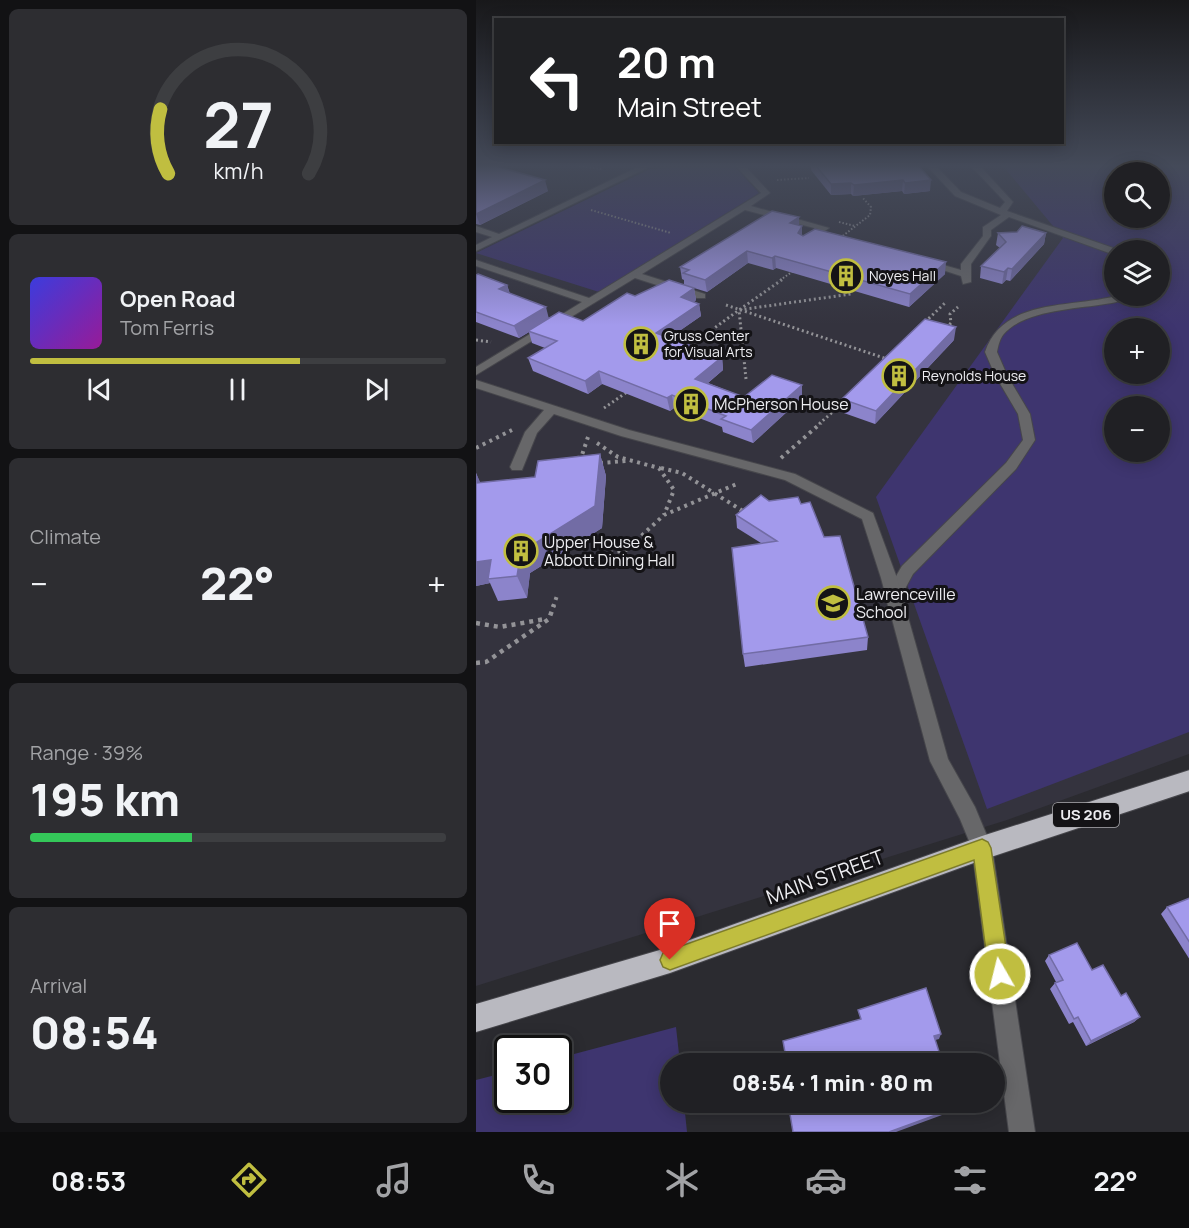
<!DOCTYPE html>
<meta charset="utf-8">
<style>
:root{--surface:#202024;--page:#2d2d31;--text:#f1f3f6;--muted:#a2a3a6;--line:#3d3e41;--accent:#c0be40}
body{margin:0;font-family:Manrope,sans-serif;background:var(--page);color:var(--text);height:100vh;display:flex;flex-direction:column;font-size:22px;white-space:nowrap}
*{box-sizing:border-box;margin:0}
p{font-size:20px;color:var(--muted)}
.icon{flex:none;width:33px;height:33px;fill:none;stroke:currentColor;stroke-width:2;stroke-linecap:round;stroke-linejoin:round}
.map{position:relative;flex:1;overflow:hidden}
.details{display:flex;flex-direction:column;gap:9px;padding:9px;background:#121214;width:476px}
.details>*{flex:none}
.hud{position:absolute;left:18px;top:18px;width:570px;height:126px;border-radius:0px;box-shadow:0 3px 15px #0003,0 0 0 2px var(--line);background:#202124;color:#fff;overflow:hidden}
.controls{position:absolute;left:628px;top:162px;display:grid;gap:12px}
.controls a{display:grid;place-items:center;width:66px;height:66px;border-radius:50%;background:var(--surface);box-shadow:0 3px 15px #0003,0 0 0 2px var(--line);font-size:30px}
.speed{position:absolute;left:18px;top:1035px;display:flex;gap:12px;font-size:30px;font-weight:700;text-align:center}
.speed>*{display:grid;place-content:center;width:78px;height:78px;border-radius:50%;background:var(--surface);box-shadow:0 3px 15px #0003,0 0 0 2px var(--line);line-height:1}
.speed .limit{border:3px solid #111;border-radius:9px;background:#fff;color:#111}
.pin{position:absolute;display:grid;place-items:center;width:51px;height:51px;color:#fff;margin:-62px -26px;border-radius:50% 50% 50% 0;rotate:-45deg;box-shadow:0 0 6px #0007}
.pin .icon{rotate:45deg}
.me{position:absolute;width:66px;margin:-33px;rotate:352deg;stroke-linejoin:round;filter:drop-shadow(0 0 4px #0008)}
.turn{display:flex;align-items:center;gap:21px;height:126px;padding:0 24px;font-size:27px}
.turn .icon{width:78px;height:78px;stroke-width:2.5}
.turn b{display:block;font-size:42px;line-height:51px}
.big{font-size:45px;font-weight:800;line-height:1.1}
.details .card{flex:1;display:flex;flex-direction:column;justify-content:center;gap:9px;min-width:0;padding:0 21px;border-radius:9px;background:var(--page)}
.details .dial{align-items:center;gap:0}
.dial svg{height:156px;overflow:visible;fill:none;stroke:var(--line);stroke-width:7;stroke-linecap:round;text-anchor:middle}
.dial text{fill:var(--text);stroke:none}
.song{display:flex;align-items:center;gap:18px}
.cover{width:72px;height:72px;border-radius:9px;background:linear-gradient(135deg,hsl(240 70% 55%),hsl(300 70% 35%))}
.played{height:6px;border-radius:3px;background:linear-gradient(90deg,var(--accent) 65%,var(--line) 65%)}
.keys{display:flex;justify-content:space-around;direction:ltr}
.heat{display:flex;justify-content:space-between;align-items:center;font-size:33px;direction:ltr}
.charge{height:9px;border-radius:4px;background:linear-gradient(90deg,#34c759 39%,var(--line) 0)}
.trip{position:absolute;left:184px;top:1053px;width:345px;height:60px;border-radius:30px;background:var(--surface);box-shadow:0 3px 15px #0003,0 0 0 2px var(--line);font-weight:800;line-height:60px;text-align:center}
.tabs{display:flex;height:96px;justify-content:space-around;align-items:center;background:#0d0d0e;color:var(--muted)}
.tabs .icon{width:42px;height:42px}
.tabs .current{color:var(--accent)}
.tabs b{font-size:27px;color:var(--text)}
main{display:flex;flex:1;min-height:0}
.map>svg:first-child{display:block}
.built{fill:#34333e;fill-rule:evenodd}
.green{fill:#3e356f;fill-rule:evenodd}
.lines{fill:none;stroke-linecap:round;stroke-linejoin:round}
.lane-casing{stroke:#46464b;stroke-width:2}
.street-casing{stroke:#46464b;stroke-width:2}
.highway-casing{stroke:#46464b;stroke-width:2}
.path-far3{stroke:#939397;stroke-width:2;stroke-dasharray:1.5 2;stroke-linecap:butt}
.path-far2{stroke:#939397;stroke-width:3;stroke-dasharray:2 3;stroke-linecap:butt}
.path-far1{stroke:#939397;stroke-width:4;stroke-dasharray:3 4.5;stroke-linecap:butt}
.path{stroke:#939397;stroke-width:4.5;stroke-dasharray:4 5;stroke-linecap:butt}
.lane{fill:#676769;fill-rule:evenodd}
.street{fill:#676769;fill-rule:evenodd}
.highway{fill:#b9b9c0;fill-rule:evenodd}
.wall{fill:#8c84cb}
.shaded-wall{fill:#726ca5}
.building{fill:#a39aec;stroke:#726ca5;stroke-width:1.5}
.route{fill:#c0be40;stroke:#7d7c2a;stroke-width:1.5}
.labels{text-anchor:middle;stroke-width:6;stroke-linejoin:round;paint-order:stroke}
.far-poi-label{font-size:14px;fill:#eeeef2;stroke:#141316;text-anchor:start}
.shield{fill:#141316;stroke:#adacb0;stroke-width:1.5}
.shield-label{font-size:15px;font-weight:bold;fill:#eeeef2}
.poi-label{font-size:16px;fill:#eeeef2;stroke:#141316;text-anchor:start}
.near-street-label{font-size:20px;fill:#eeeef2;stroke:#141316}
</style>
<main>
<section class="details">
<div class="card dial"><svg viewBox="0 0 100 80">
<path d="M14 69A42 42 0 1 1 86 69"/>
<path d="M14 69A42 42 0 0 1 10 36" stroke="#c0be40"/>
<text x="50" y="56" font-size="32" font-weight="700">27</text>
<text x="50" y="72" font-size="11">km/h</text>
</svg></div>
<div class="card">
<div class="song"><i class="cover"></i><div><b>Open Road</b><p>Tom Ferris</p></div></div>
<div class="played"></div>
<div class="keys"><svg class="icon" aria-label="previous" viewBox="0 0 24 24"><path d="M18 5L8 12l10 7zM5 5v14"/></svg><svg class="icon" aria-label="pause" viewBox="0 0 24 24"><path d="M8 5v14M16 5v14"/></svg><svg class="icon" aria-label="next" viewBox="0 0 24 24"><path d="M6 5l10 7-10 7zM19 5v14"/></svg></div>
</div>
<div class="card"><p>Climate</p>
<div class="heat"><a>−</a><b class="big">22°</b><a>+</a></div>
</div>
<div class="card"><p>Range · 39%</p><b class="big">195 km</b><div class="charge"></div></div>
<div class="card"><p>Arrival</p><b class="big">08:54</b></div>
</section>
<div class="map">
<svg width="714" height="1132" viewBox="0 0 714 1132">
<rect width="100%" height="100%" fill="#2b2b30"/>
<path class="built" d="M0 166H713V754L531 820 0 986ZM639 172H684V218H639ZM639 250H684V296H639ZM639 328H684V374H639ZM639 406H684V452H639Z"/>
<g class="green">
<polygon points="258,166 283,193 123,292 0,253 174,169"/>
<path d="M527 166H713V732L511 809 400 497 587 238ZM639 172H684V218H639ZM639 250H684V296H639ZM639 328H684V374H639ZM639 406H684V452H639Z"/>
<polygon points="200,1027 204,1063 195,1064 195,1102 208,1103 211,1132 0,1132 0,1080 31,1072 32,1100 82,1100 83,1058"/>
</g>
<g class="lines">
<g class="lane-casing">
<g id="lane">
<polygon points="451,166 460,166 485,192 524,208 529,202 495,166 504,166 537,202 531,211 643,250 639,250 639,255 636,254 533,217 515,230 515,236 495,264 495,282 487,284 485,276 445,263 450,260 485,270 485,264 507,236 507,227 525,215 479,196"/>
<path d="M640 296H655C648 301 638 303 629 304 600 309 547 310 527 335 524 339 522 346 521 352L531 375 554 414 559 440 540 469 437 574 430 587 425 609H413C407 596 419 578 426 566L530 463 547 440 542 414 519 375 509 352C527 298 595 308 640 296Z"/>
</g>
</g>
<g class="street-casing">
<g id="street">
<polygon points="164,166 175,166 0,251 0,245 16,237 0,232 0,226 23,234"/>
<polygon points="260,166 269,166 294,193 275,206 353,228 328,246 325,245 325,241 342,229 269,210 166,274 229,294 229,298 221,298 159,278 0,375 0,367 106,302 0,266 0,260 113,298 285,193"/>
<polygon points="0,380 153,430 319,474 397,513 421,578 472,759 499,807 516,848 559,1132 533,1132 496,848 484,819 454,761 405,578 386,519 309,480 145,436 78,414 61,433 46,470 36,470 34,467 49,432 68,410 0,388"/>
</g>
</g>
<g class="highway-casing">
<polygon id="highway" points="714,770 714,791 506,860 194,973 0,1032 0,1004 194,947 506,836"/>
</g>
<g class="path-far3">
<polyline points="103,166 126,169"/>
<polyline points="301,180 333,178"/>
<polyline points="115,210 195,233"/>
<polyline points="363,222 379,226"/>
<polyline points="364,238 394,215 395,207 386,197"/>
<polyline points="304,280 319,270"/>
</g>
<g class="path-far2">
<polyline points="250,305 411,359"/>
<polyline points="449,322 469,303"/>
<polyline points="470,328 475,323 474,314 482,307"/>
<polyline points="0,340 15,342"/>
<polyline points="211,348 263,310 375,294"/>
<polyline points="270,379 263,310 307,279"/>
<polyline points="128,408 151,392"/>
<polyline points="343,424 369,401"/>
</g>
<g class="path-far1">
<polyline points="121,443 142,457 183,468 198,490 188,515"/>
<polyline points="0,448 36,430"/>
<polyline points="305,458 345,423"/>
<polyline points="101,459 106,455 112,437"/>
<polyline points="124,463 150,461"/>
<polyline points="185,468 206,473 270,513"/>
<polyline points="134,553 150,550 188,515 263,483"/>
<polyline points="77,607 82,593"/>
</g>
<g class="path">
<polyline points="0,623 24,627 69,619"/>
<polyline points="0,663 10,662 73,619 78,605"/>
</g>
<use href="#lane" class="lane"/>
<use href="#street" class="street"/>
<use href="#highway" class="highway"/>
</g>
<g class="wall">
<polygon points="0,166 72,191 4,225 0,224"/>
<polygon points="335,166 443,166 454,191 428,194 426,191 377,196 375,194 355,195 335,170"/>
<polygon points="323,225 326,236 469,274 433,307 300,268 297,270 272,263 231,292 218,288 220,300 218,302 223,304 225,316 193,338 246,357 247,370 232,383 268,397 326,385 326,398 277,443 247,432 246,427 198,408 194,411 126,384 112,394 57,371 52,358 69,348 56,343 53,332 43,338 0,322 0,275 31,285 34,294 73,318 107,321 159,296 208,285 208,280 206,279 204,267"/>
<polygon points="522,233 570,233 568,244 534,281 530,280 526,284 504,278 505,266 524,248 520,245"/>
<polygon points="478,340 399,424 365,412 366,399"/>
<polygon points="124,454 130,476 126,528 54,573 51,598 22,601 14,583 0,586 0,473 4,483 59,477"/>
<polygon points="293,501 325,504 348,537 392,637 391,650 269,667 267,654 285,543 261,528 260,515"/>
<polygon points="714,898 714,960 685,914 691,907"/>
<polygon points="573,955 616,970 645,996 664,1017 658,1022 610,1046 597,1022 593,1024 574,989 579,983 580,982 569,961"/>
</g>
<g class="shaded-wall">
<polygon points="69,180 72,191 4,225 0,214"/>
<polygon points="427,180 426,191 377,196 378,185"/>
<polygon points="455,180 454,191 428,194 429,183"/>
<polygon points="375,183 375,194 355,195 355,184"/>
<polygon points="323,217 323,229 314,223"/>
<polygon points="326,226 326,237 322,233"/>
<polygon points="570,233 568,244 534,281 536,269"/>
<polygon points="271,251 272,263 231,292 229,280"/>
<polygon points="299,256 300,268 297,270 296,258"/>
<polygon points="470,262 469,274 433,307 434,294"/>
<polygon points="532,268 530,280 526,284 528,272"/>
<polygon points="31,285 35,297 23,289"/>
<polygon points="218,288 220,300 207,310 205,297"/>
<polygon points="223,304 225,316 182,346 180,333"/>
<polygon points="70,307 73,319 52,331 53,332 43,338 38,326"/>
<polygon points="480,327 478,340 399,424 400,411"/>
<polygon points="246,357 247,370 221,392 219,379"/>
<polygon points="123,371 126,384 112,394 109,381"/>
<polygon points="326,385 326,398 277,443 275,430"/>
<polygon points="196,395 198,408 194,411 191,398"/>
<polygon points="124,454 130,476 126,528 54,573 51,598 41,576 45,552"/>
<polygon points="0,473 5,484 0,503"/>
<polygon points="15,560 12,579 14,583 0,586 0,562"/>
<polygon points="664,1017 658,1022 610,1046 615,1041"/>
<polygon points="465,1034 463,1039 456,1041 458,1036"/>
<polygon points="468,1112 466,1115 420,1132 413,1132"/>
</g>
<g class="building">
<polygon points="0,166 19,166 69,180 0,214"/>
<polygon points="340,166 443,166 455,180 429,183 427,180 378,185 375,183 355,184"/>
<polygon points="296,211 323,217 314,223 326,226 322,233 327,236 339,229 470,262 434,294 299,256 296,258 271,251 229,280 207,273 213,270 204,267"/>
<polygon points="546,226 570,233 536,269 532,268 528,272 505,266 530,242 522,233 541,232"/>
<polygon points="2,274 31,285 23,289 70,307 38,326 0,312 0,275"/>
<polygon points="193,280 218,288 205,297 223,304 180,333 246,357 219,379 268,397 296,375 326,385 275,430 245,419 250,416 196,395 191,398 123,371 109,381 52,358 81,341 52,331 83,312 107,321 151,293 159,296"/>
<polygon points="449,319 480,327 400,411 366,399"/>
<polygon points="124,454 119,506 45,552 41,576 12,579 15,560 0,562 0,483 59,477 62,461"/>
<polygon points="285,495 293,501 322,497 325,504 334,502 348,537 364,536 392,637 267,654 256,548 301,541 260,515"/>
<polygon points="714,898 714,943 691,907"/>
<polygon points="601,943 616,970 627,965 645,996 650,993 664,1017 615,1041 602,1017 598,1019 579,983 587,980 573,955"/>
<polygon points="450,988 465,1034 458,1036 467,1064 311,1064 307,1041 385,1019 382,1010"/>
<polygon points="312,1102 465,1102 468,1112 413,1132 317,1132"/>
</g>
<linearGradient id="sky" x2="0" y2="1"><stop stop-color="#18181a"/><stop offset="0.51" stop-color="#444a59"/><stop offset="1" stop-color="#444a59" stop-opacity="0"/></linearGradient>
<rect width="714" height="325" fill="url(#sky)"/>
<polygon class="route" points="506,839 512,842 515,848 534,974 531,981 524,984 516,981 513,974 498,860 194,970 187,967 184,960 187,953 194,950"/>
<defs>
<g id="building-ring" transform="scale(1.725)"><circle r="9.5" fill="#141316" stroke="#c0be40" stroke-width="1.5"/><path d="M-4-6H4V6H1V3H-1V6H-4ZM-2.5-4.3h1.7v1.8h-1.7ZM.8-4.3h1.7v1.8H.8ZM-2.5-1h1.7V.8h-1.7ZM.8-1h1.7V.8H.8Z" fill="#c0be40"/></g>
<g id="school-ring" transform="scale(1.725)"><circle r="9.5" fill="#141316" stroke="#c0be40" stroke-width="1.5"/><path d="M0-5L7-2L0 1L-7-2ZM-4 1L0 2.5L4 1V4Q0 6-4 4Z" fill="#c0be40"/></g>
</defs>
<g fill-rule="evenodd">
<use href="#building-ring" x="370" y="276"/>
<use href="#building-ring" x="165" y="344"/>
<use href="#building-ring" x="423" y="376"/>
<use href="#building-ring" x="215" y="404"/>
<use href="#building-ring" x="45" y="551"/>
<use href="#school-ring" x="357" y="603"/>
</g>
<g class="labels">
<g class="far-poi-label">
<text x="393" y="281">Noyes Hall</text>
<text x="188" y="341">Gruss Center<tspan x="188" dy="16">for Visual Arts</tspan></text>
<text x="446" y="381">Reynolds House</text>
</g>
<rect class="shield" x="577" y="803" width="66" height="24" rx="4.5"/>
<g class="shield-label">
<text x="610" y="820">US 206</text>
</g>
<g class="poi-label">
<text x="238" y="410">McPherson House</text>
<text x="68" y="548">Upper House &amp;<tspan x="68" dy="18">Abbott Dining Hall</tspan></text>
<text x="380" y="600">Lawrenceville<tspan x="380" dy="18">School</tspan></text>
</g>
<g class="near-street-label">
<text transform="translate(349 877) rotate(-20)" y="7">MAIN STREET</text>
</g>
</g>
</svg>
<div class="controls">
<a><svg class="icon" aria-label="search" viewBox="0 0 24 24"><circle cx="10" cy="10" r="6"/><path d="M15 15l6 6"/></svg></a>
<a><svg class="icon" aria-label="layers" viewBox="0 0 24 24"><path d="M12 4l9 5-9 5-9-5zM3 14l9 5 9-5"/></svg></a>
<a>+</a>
<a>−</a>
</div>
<div class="speed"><div class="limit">30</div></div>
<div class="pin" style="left:194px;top:960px;background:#d93025"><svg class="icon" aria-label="arrive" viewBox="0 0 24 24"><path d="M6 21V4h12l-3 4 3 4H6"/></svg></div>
<svg class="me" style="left:524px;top:974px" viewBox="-20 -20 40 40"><circle r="17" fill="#c0be40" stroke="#fff" stroke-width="3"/><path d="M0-11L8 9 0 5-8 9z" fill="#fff"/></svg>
<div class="trip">08:54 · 1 min · 80 m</div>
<div class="hud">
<div class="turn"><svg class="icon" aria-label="left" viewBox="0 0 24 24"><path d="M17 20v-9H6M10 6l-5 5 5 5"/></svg><div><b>20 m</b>Main Street</div></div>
</div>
</div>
</main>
<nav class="tabs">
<b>08:53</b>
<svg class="icon current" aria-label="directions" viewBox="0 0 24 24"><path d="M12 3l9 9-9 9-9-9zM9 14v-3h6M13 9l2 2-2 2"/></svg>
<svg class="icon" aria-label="music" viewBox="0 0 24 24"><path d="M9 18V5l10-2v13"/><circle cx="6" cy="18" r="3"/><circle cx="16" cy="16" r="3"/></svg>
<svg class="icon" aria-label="phone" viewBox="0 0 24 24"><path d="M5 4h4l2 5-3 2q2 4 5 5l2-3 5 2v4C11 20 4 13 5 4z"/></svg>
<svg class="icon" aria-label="climate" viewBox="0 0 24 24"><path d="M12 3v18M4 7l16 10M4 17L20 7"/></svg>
<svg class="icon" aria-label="car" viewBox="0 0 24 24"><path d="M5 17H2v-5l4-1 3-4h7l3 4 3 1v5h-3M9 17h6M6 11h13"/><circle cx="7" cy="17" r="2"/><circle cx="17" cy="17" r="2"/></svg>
<svg class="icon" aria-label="filters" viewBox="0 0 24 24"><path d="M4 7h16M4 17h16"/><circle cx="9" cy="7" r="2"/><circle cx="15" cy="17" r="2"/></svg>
<b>22°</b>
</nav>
